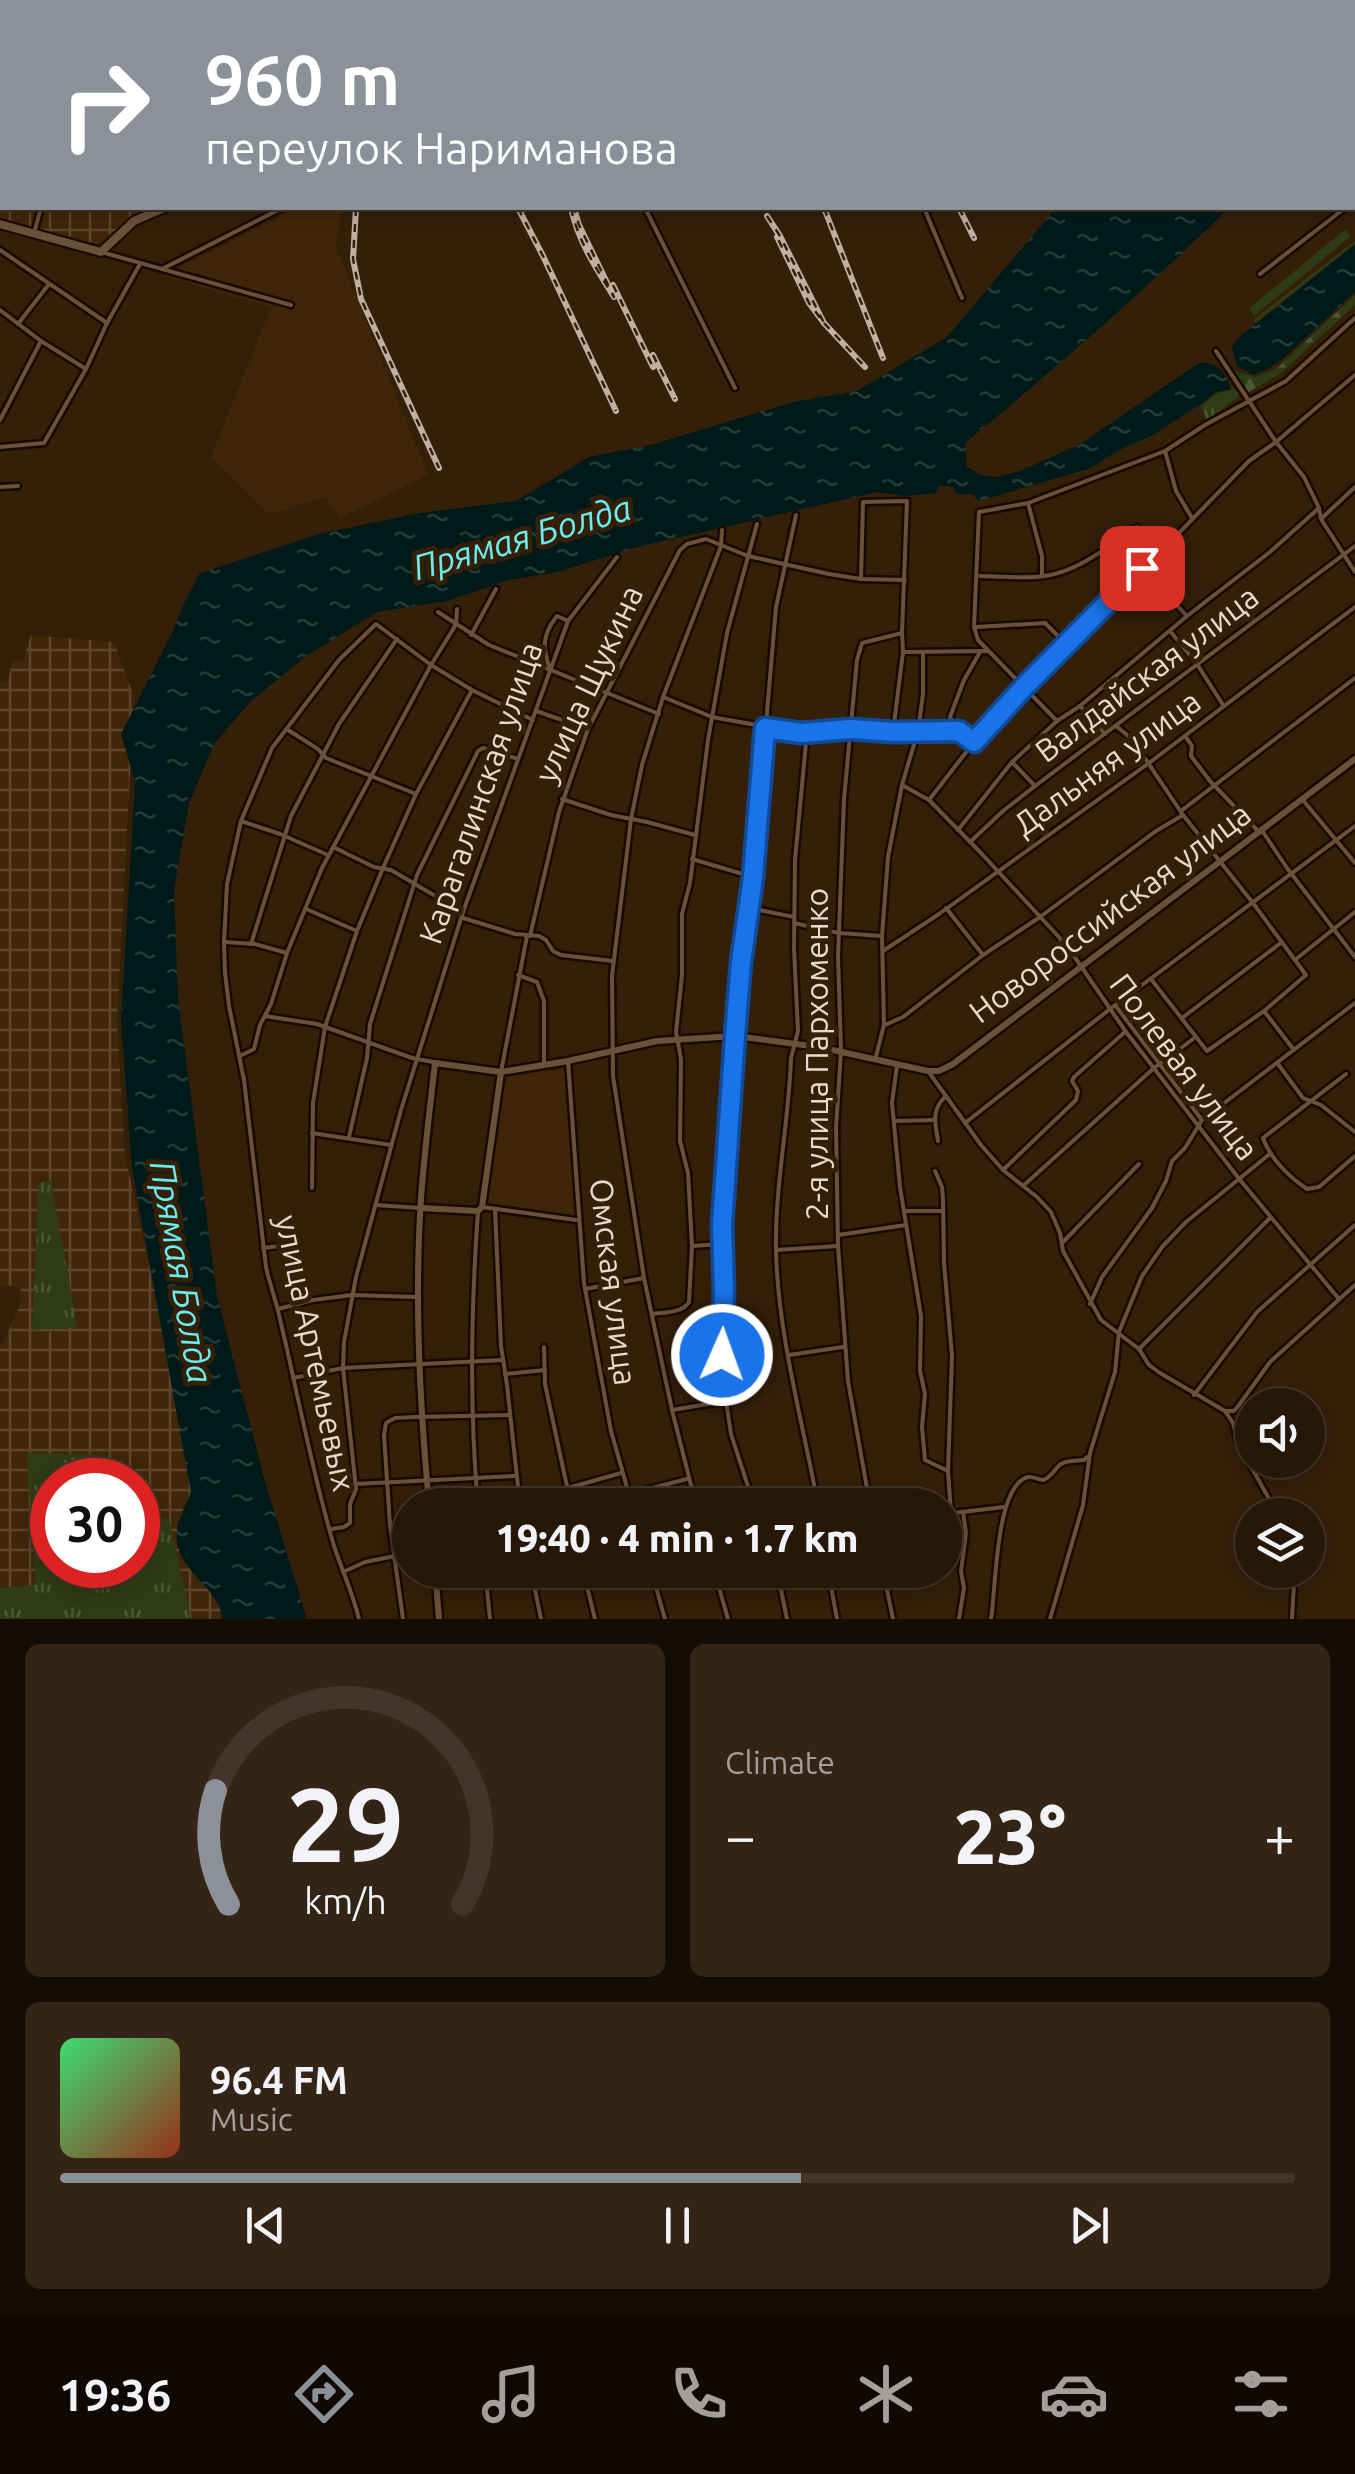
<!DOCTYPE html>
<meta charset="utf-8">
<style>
:root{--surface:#271707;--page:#332415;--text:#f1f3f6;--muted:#a49f9b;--line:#433628;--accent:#8c9099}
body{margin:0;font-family:Ubuntu,sans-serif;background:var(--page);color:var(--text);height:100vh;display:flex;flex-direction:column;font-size:38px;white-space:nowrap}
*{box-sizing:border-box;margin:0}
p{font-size:32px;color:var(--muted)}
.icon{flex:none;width:55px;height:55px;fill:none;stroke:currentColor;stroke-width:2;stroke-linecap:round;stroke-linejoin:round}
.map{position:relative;height:1619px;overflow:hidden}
.sheet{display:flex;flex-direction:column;gap:25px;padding:25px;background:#150d04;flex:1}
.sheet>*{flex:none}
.top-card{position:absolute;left:0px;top:0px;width:1355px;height:210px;box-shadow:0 5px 15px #0003,0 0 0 2px var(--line);background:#8c9099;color:#fff;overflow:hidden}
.tools{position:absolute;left:1235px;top:1388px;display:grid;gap:20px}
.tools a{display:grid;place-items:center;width:90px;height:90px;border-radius:50%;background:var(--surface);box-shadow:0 5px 15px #0003,0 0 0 2px var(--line);font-size:50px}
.speed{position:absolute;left:30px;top:1458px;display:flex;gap:20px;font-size:50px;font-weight:700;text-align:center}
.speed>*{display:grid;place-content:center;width:130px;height:130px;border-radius:50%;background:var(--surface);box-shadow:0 5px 15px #0003,0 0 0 2px var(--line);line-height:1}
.speed .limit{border:15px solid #d22;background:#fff;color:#111}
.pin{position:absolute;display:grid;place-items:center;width:85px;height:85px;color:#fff;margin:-42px;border-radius:20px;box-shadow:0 5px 15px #0006}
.me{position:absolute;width:110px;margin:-55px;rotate:2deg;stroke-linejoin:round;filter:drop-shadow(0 0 8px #0008)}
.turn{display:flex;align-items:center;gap:35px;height:210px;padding:0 40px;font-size:45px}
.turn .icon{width:130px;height:130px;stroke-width:2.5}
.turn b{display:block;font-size:70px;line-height:85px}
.big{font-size:75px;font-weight:800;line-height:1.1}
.sheet .card{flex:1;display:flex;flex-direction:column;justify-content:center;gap:15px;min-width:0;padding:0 35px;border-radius:15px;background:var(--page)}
.sheet .dial{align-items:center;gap:0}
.dial svg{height:260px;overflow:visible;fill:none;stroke:var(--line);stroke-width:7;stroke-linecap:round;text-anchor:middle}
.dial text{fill:var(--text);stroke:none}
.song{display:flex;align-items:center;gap:30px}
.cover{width:120px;height:120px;border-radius:15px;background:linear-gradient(135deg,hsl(140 70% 55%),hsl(10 70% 35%))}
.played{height:10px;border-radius:5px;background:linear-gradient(90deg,var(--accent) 60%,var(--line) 60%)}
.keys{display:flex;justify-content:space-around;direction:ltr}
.heat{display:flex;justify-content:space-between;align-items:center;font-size:55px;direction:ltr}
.sheet .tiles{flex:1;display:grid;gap:25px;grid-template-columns:1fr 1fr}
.card:last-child{grid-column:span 2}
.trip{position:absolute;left:392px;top:1488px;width:570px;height:100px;border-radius:50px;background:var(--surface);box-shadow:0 5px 15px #0003,0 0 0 2px var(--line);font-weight:800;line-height:100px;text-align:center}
.tab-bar{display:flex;height:160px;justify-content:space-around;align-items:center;background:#100903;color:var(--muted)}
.tab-bar .icon{width:70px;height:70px}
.tab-bar .active{color:var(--accent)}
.tab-bar b{font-size:45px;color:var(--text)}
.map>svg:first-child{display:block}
.built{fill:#402609}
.industrial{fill:url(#industrial-grid);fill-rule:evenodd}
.grass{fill:url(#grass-tufts)}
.forest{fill:url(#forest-firs)}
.wetland{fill:url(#wetland-marsh)}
.water{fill:url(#water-ripples)}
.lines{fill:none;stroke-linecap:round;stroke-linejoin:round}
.minor-casing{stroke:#1b0800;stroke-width:9}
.tertiary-casing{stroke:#1b0800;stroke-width:11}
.secondary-casing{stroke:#1b0800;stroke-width:12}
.minor{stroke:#69513a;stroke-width:4}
.tertiary{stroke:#69513a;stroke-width:6}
.secondary{stroke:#69513a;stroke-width:8}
.rail-casing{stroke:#c1b0a1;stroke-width:6}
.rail{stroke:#341f09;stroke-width:2.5;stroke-dasharray:8;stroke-linecap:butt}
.route-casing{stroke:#114b97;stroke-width:25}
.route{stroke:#1a73e8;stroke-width:18}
.labels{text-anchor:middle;stroke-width:10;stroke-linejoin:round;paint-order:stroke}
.street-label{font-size:32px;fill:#e9dacd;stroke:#341f09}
.water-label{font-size:35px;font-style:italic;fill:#6aedee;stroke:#341f09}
</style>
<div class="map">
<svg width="1355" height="1619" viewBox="0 0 1355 1619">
<defs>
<pattern id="industrial-grid" width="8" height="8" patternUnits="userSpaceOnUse" patternTransform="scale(2.5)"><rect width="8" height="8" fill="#402609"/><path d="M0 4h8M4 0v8" fill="none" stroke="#5c452c"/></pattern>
<pattern id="grass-tufts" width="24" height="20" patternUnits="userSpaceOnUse" patternTransform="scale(2.5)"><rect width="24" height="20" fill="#2f3b15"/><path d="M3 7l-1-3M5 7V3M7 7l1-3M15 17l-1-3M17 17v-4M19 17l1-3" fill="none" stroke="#4d5736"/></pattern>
<pattern id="forest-firs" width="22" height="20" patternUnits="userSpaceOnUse" patternTransform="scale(2.5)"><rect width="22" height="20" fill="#2f3b15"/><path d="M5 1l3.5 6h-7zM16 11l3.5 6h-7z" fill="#4d5736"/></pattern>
<pattern id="wetland-marsh" width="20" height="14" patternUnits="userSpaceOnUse" patternTransform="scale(2.5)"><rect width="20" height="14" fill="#2f3b15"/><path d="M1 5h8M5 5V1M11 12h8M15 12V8" fill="none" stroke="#4d5736"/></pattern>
<pattern id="water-ripples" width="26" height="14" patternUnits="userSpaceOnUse" patternTransform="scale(2.5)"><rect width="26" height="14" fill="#001a1a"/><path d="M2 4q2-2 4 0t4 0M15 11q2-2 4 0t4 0" fill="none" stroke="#253b3a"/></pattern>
</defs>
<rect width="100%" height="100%" fill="#341f09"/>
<g class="built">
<polygon points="297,208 342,208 336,247 428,475 340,518 325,497 269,514 211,457 271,308 164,276"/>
<polygon points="566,1070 575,1216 487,1202 506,1073"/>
</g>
<g class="industrial">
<polygon points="6,0 563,0 559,2 4,2"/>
<polygon points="996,0 1228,0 1226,2 997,2"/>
<polygon points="2,5 2,208 144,208 98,244 0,218 0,9"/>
<path d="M31 635 114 642 134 697 117 1022 125 1155 226 1619H0V1344L3 1343 19 1308 21 1287 0 1285V683H7L13 661 23 660ZM52 1480H138V1565H52Z"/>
</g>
<g class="grass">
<polygon points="1231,385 1240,396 1206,421 1201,406 1217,393 1231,390"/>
<polygon points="51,1180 77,1327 32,1330 39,1183"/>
<polygon points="27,1453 98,1455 99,1480 52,1480 52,1565 138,1565 138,1520 169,1518 191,1619 0,1619 0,1588 36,1585"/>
</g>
<g class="forest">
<polygon points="1345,230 1351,236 1254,316 1249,308"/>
<polygon points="1355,295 1355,305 1280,374 1247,393 1232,370 1255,377 1276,369"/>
</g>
<polygon class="wetland" points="1355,241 1355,244 1255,323 1254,319"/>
<g class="water">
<polygon points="1236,0 1355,0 1355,64 1353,67 1352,2 1234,2"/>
<path d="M1056 208H1229C1145 290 1056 368 965 443L967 467 981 475 997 477 1020 471 1079 445 1199 363C1217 361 1226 373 1231 389L1216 392 1204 402 1153 435 1117 451 1091 468 979 501 972 494H956L953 487 939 486 936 493 905 496 877 492 637 547 558 572 509 580 447 601 377 612 306 656 250 702 214 744 189 803 174 890 178 999 217 1296 264 1478 307 1619H222C220 1585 172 1571 177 1530 178 1518 187 1504 191 1492L132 1167 121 1022 135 782 121 734 172 633 185 601 200 573 319 534 420 513 516 501 589 457 651 445 793 402 857 391 947 337Z"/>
<polygon points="1355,244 1355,292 1285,357 1271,367 1254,375 1237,366 1232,348 1237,339"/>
</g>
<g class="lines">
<g class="minor-casing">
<g id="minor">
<polyline points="539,2 544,0"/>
<polyline points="877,2 877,0"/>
<polyline points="1352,152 1355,153"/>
<polyline points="1352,179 1355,181"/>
<polyline points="1352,198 1355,194"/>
<polyline points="645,208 735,388"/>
<polyline points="924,208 962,298"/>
<polyline points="34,233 41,208"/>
<polyline points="0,250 107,323"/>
<polyline points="101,252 291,305"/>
<polyline points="162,269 282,208"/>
<polyline points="1260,274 1345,208"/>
<polyline points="0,310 41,341 86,369"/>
<polyline points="18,324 49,284"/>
<polyline points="1216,351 1276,442 1304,477 1319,508 1321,519 1355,572"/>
<polyline points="0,420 41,341"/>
<polyline points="0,447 44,443 86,369 107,323 140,264"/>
<polyline points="1165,451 1176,491 1192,518"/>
<polyline points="0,487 18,486"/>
<polyline points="1028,503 1042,556 1042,576"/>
<polyline points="1322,518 1355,487"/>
<polyline points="1119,539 1129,554 1185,614"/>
<path d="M980 576C1001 576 1024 579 1045 576 1079 571 1109 546 1137 527"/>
<polyline points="861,579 863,502 907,501 902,633 903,652 893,732"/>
<polyline points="438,612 489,645 659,714"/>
<polyline points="976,627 1045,623 1067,645"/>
<polyline points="1170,631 1197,664 1223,705"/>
<polyline points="471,635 496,589"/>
<polyline points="903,652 988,651"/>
<path d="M550 670C543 648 541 636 557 616L568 621"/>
<polyline points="663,697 712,717 801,733 851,729 893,732 959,731 974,742"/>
<polyline points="1080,706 1105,734"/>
<polyline points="536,711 588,729"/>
<polyline points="1057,721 978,640 974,627 979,512 1028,503 1165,451 1205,425 1286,381 1355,318"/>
<polyline points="1116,726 1132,739 1183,815 1253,903 1306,975 1264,1011 1207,1051 1151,979"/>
<polyline points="288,730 318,749 326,758 416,794"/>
<polyline points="959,731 950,717 964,680 980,652"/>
<path d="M807 732 795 860 794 948 798 1031 791 1058C789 1121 775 1185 776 1248 777 1331 803 1423 818 1505"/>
<polyline points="1185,736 1192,746 1191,756 1210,781 1258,831"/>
<polyline points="1012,762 1035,786"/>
<polyline points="902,785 929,800 981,853 1058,936 1074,956 1126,1032 1240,1180 1339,1299"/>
<polyline points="562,799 611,815 647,822 695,835"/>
<polyline points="1302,799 1355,863"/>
<polyline points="929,800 974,742 1024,687 1142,571 1249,461 1276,442 1355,375"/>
<polyline points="1181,811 1355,678"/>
<polyline points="241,821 280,834 328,855"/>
<polyline points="1261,829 1287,868 1355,957"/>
<polyline points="958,830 1012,762 1057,721 1080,706 1187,616 1270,552 1319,508"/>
<polyline points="970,842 1003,811 1035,786 1355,546"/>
<polyline points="333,847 374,867 391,870 461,911"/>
<polyline points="692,859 753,877"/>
<polyline points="750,908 794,917"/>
<polyline points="946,908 983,955"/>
<polyline points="306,909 357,931"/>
<polyline points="463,918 515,934 539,936 546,940 553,951 561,955 613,961"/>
<polyline points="794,923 839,933 882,936"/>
<polyline points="530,936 559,812 588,729 680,550 687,544 706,539 748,556 829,574 861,579 905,580"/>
<polyline points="224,942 255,944 287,953"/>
<polyline points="251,944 291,816 339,724 397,639"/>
<polyline points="883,951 939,914 1149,763 1355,607"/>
<polyline points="1296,959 1355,912"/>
<polyline points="518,975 537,982 544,1001 544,1065"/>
<polyline points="1115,1005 1202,1120"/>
<polyline points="1264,1011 1294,1050"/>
<polyline points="265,1016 317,1024 412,1058 433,1062"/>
<polyline points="1182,1018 1282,942"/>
<polyline points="885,1025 903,1017 983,955 1040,917 1156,831 1183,815"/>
<polyline points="240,1056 254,1049 260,1025 271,1004 287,953 322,868 431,665 452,631 456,624 457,609"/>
<polyline points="875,1060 884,1025 882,936 888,857 902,785 918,731 923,694 923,653"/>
<polyline points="568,1061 584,1283 611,1431 632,1505"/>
<polyline points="1278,1064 1303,1098 1321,1105 1355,1132"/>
<polyline points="897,1065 892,1103 900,1187 921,1316 920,1371 925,1394 922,1427 925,1460 948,1471"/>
<polyline points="928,1071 981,1145 1003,1170 1037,1197 1051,1212 1060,1233 1063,1251 1101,1320 1139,1349 1149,1365 1160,1373 1225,1411 1233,1423 1238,1443 1278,1515"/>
<polyline points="501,1072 527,936"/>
<path d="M1346 1074 1263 1138C1270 1158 1289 1177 1307 1189L1319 1187 1355 1156"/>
<polyline points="894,1121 935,1120"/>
<polyline points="965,1123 1110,1009 1355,826"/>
<polyline points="312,1133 391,1145"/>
<polyline points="349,1137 367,1058 370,1024 417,875 478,751 483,748 518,759"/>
<path d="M938 1141C935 1122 931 1110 946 1096"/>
<polyline points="1003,1170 1076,1100 1078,1091 1072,1081 1074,1077 1125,1032"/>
<polyline points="935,1171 942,1187 943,1199 944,1263 952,1356 948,1471 951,1513"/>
<polyline points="1023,1186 1154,1068 1193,1039"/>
<polyline points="312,1188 313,1103 325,1027 357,931 383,868 416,794 472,690"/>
<polyline points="375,1205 421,1208"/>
<polyline points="482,1207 576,1220"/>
<polyline points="495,1209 501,1346 507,1385 520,1505"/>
<path d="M478 1211C471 1309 469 1407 478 1505"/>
<polyline points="904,1211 943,1211"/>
<polyline points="838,1235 906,1225"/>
<polyline points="1062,1243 1139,1164"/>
<polyline points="692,1246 722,1244"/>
<polyline points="263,1248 287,1245 294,1272"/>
<polyline points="776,1250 838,1246"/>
<polyline points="585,1289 644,1278"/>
<polyline points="1090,1304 1102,1277 1152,1208 1166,1181 1172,1161 1185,1148 1202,1120 1355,1003"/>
<polyline points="278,1309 313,1300 352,1295 416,1297"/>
<path d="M652 1314C664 1312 683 1313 689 1302L692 1246 688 1173 680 1141 681 1059 676 1032 682 975V914L690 883 708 740 727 633 757 524"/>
<polyline points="544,1347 545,1384 571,1505"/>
<polyline points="1139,1349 1270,1218"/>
<polyline points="789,1355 843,1347"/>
<polyline points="505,1374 545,1370"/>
<polyline points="293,1378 343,1368 502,1360"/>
<polyline points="1194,1395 1257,1312 1355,1225"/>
<polyline points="672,1410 726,1401"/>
<polyline points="1225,1411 1234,1411 1239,1405 1270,1362 1355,1285"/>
<polyline points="355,1484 515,1476"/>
<polyline points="568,1488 621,1473"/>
<polyline points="629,1494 687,1479"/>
<polyline points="696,1505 672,1410 644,1278 613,1076 612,976 631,819 642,765 663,697 721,546 722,530"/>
<polyline points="754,1505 731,1434 726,1401 721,1355 722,1225 741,962 753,877 776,607 796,515"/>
<polyline points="870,1505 848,1381 838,1246 836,1127 841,1051 838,956 844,799 857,660 862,643 902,633"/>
<polyline points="945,1514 1004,1507"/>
<polyline points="332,1529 344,1527 350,1523 350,1504 356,1489 343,1368 344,1342 356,1277 401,1110 463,912 568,621 617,557"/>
<polyline points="485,1570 490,1619"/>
<polyline points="531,1570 541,1619"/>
<polyline points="583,1570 595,1619"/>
<polyline points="651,1570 665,1619"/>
<polyline points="714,1570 728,1619"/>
<polyline points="777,1570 787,1619"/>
<polyline points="828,1570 837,1619"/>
<polyline points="883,1570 893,1619"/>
<polyline points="1292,1570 1294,1582 1292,1619"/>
<polyline points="343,1572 365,1562 410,1553"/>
<path d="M359 1619C353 1594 342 1570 334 1546 312 1471 298 1395 280 1319 276 1301 270 1285 266 1267L244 1080 229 1006 225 973 224 942 227 884 241 821 272 748 339 660 376 624 431 665 472 690 533 720"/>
<polyline points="403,1619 390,1525 384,1435 386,1423 395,1418 414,1417 510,1415"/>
<polyline points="959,1619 964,1588 961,1571 966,1533 963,1512"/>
<path d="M991 1619C996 1591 995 1485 1028 1477 1033 1476 1038 1480 1043 1480 1051 1478 1055 1468 1061 1464 1068 1460 1077 1461 1084 1460L1087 1457"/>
<polyline points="1050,1619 1083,1505 1090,1453 1115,1372 1119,1332 1142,1276 1162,1247 1186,1222 1271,1153"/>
</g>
</g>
<g class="tertiary-casing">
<g id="tertiary">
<polyline points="421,1208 478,1211 482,1207 501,1072"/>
<path d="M429 1505C420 1404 414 1300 421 1199 424 1154 430 1108 435 1063L501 1072 568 1061 657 1041 735 1036 819 1047 928 1071H939L953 1064 1355 759"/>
<polyline points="435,1570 439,1619"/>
</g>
</g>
<g class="secondary-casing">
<g id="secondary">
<polyline points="571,2 576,0"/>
<polyline points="0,224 101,252 134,221 164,208"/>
</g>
</g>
<use href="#minor" class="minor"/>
<use href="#tertiary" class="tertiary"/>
<use href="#secondary" class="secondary"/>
<g class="rail-casing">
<g id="rail">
<polyline points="644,2 649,0"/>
<polyline points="733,2 734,0"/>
<polyline points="784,2 785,0"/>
<polyline points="896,2 896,0"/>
<polyline points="356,208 353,259 361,299 439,468"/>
<polyline points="518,208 543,256 616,411"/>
<path d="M571 208C578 241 596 268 614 297L579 225 574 208"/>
<polyline points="824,208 883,358"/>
<polyline points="959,208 974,238"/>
<polyline points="767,216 780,236 824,323 809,303 777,237"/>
<polyline points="613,285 653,367"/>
<polyline points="824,323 865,367"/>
<polyline points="653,355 675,399"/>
</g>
</g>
<use href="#rail" class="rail"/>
</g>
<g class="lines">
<g class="route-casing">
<polyline id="route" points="722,1355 724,1290 722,1225 735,1036 741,962 753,877 765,728 801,733 851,729 893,732 959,731 974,742 1024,687 1142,568"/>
</g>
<use href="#route" class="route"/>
</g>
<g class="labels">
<g class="street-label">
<text transform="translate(1147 674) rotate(-37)" y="11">Валдайская улица</text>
<text transform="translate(589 684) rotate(-65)" y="11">улица Щукина</text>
<text transform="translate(1107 763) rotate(-36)" y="11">Дальняя улица</text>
<text transform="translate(481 793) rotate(-71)" y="11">Карагалинская улица</text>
<text transform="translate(1110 913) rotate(-37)" y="11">Новороссийская улица</text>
<text transform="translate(817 1054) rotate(-90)" y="11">2-я улица Пархоменко</text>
<text transform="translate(1184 1067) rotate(53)" y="11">Полевая улица</text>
<text transform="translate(613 1282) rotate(83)" y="11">Омская улица</text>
<text transform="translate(315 1353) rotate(78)" y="11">улица Артемьевых</text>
</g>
<g class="water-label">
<text transform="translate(522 538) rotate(-16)" y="12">Прямая Болда</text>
<text transform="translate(181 1272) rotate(80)" y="12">Прямая Болда</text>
</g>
</g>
</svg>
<div class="tools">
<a><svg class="icon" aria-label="sound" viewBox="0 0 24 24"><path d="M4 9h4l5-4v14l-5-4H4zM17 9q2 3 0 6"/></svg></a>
<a><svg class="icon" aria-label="layers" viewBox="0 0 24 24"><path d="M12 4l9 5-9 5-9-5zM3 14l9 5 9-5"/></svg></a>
</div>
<div class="speed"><div class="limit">30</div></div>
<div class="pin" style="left:1142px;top:568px;background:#d93025"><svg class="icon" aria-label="arrive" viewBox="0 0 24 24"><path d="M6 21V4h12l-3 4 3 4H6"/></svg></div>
<svg class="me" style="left:722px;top:1355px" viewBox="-20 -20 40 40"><circle r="17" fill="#1a73e8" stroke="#fff" stroke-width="3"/><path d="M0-11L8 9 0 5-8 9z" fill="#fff"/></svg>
<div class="trip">19:40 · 4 min · 1.7 km</div>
<div class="top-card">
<div class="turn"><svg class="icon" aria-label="right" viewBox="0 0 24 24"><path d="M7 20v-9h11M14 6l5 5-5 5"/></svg><div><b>960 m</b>переулок Нариманова</div></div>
</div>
</div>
<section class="sheet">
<div class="tiles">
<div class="card dial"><svg viewBox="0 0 100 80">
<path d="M14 69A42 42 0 1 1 86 69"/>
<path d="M14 69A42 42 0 0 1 10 34" stroke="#8c9099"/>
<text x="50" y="56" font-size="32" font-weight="700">29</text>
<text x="50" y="72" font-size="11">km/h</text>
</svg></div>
<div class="card"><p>Climate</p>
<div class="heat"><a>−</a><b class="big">23°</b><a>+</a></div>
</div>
<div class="card">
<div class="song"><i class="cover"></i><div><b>96.4 FM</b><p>Music</p></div></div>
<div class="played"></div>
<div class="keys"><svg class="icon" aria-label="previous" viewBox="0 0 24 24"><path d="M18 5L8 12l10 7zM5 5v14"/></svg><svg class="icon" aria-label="pause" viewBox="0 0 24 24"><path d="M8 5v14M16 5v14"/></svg><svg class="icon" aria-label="next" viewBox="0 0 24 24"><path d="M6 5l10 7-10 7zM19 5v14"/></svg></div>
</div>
</div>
</section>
<nav class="tab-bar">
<b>19:36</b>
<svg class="icon active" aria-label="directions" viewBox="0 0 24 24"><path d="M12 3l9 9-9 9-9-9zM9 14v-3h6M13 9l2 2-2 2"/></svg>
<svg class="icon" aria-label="music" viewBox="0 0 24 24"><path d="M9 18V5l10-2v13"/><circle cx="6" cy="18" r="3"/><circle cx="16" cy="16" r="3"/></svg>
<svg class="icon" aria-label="phone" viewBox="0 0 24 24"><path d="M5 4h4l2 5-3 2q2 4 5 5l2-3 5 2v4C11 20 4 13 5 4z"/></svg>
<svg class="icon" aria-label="climate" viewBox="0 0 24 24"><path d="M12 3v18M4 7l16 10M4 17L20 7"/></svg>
<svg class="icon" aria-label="car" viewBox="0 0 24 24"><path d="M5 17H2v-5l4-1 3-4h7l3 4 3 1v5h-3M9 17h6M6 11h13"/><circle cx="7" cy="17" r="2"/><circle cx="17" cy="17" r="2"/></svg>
<svg class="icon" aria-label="filters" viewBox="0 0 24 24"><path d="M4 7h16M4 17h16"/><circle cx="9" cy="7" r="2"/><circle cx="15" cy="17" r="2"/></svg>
</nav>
